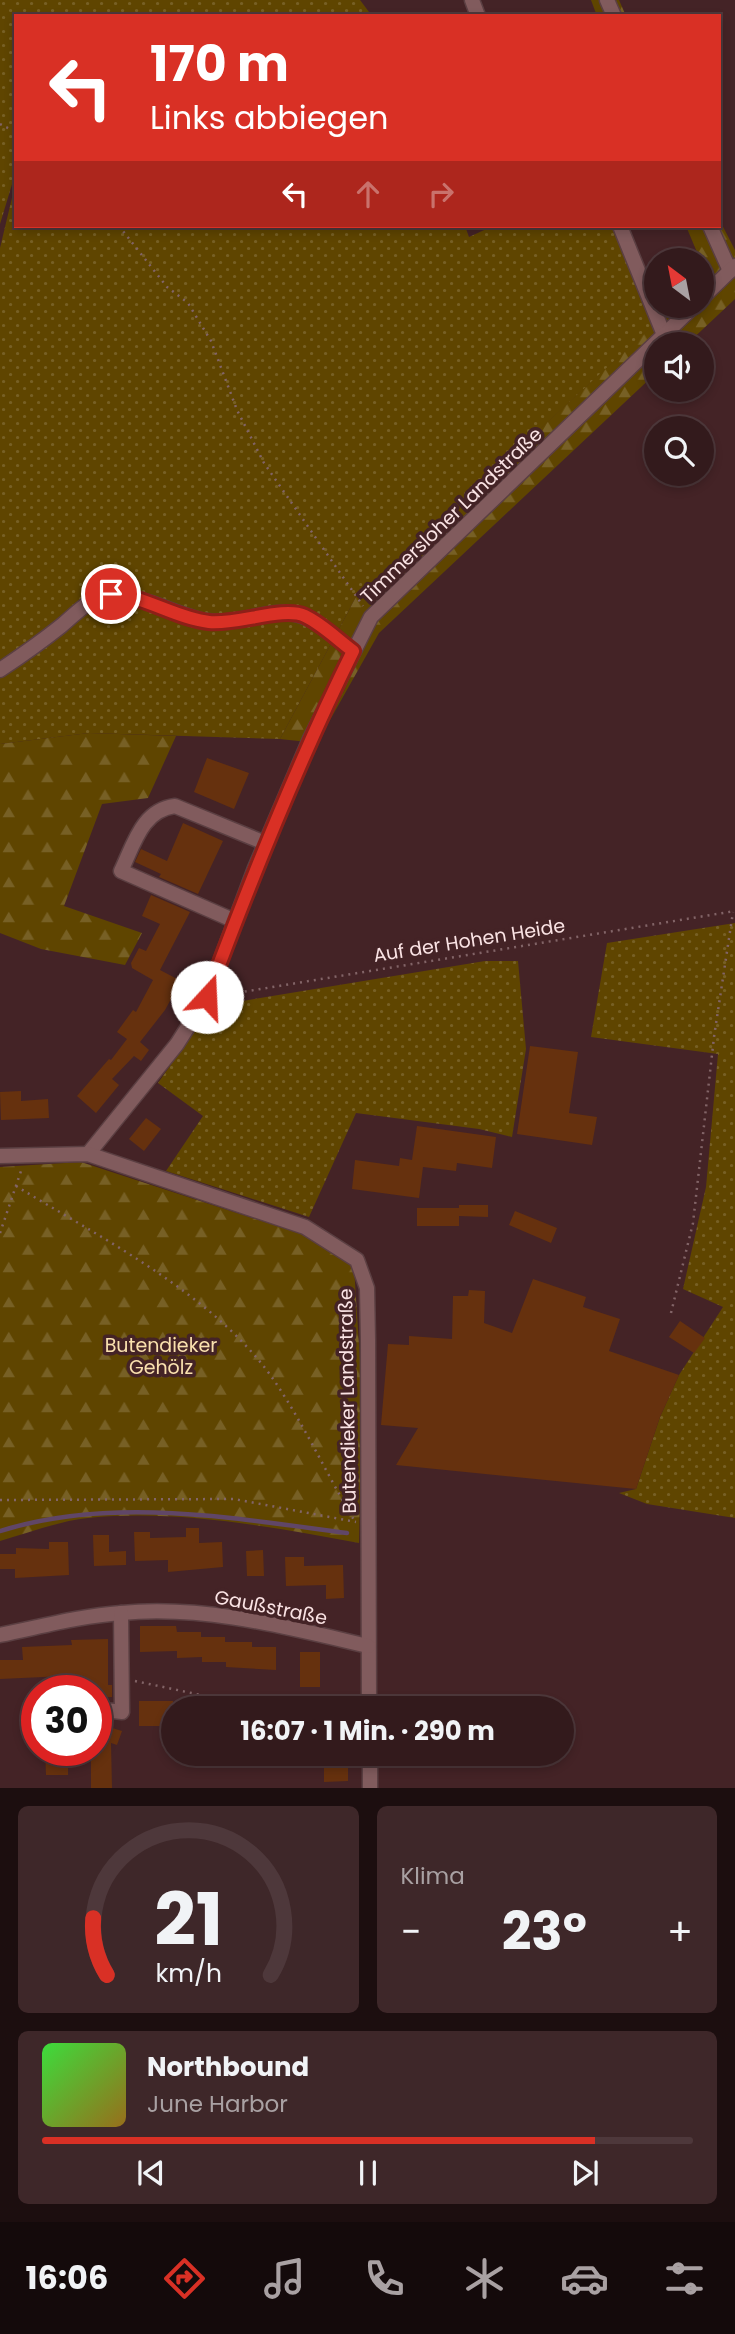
<!DOCTYPE html>
<html lang="de">
<meta charset="utf-8">
<style>
:root{--surface:#331a1c;--page:#3e2729;--text:#f1f3f6;--muted:#a9a1a3;--line:#4e383b;--accent:#d93025}
body{margin:0;font-family:Poppins,sans-serif;background:var(--page);color:var(--text);height:100vh;display:flex;flex-direction:column;font-size:26px;white-space:nowrap}
*{box-sizing:border-box;margin:0}
p{font-size:23px;color:var(--muted)}
.icon{flex:none;width:38px;height:38px;fill:none;stroke:currentColor;stroke-width:2;stroke-linecap:round;stroke-linejoin:round}
.map{position:relative;height:1788px;overflow:hidden}
.sheet{display:flex;flex-direction:column;gap:18px;padding:18px;background:#1c0e0f;flex:1}
.sheet>*{flex:none}
.guide{position:absolute;left:14px;top:14px;width:707px;height:214px;border-radius:0px;box-shadow:0 4px 10px #0003,0 0 0 2px var(--line);background:#d93025;color:#fff;overflow:hidden}
.needle{width:46px;rotate:328deg}
.fabs{position:absolute;left:644px;top:248px;display:grid;gap:14px}
.fabs a{display:grid;place-items:center;width:70px;height:70px;border-radius:50%;background:var(--surface);box-shadow:0 4px 10px #0003,0 0 0 2px var(--line);font-size:35px}
.speed{position:absolute;left:21px;top:1675px;display:flex;gap:14px;font-size:35px;font-weight:700;text-align:center}
.speed>*{display:grid;place-content:center;width:91px;height:91px;border-radius:50%;background:var(--surface);box-shadow:0 4px 10px #0003,0 0 0 2px var(--line);line-height:1}
.speed .limit{border:10px solid #d22;background:#fff;color:#111}
.pin{position:absolute;display:grid;place-items:center;width:60px;height:60px;color:#fff;margin:-30px;border:4px solid #fff;border-radius:50%;box-shadow:0 2px 7px #0007}
.me{position:absolute;width:77px;margin:-38px;rotate:20deg;stroke-linejoin:round;filter:drop-shadow(0 0 5px #0008)}
.turn{display:flex;align-items:center;gap:24px;height:147px;padding:0 21px;font-size:32px}
.turn .icon{width:91px;height:91px;stroke-width:2.5}
.turn b{display:block;font-size:49px;line-height:60px}
.lanes{display:flex;align-items:center;height:66px;padding:0 21px;background:#0003;justify-content:center;gap:35px;direction:ltr}
.lanes .off{opacity:.35}
.big{font-size:52px;font-weight:700;line-height:1.1}
.sheet .card{flex:1;display:flex;flex-direction:column;justify-content:center;gap:10px;min-width:0;padding:0 24px;border-radius:10px;background:var(--page)}
.sheet .dial{align-items:center;gap:0}
.dial svg{height:182px;overflow:visible;fill:none;stroke:var(--line);stroke-width:7;stroke-linecap:round;text-anchor:middle}
.dial text{fill:var(--text);stroke:none}
.song{display:flex;align-items:center;gap:21px}
.cover{width:84px;height:84px;border-radius:10px;background:linear-gradient(135deg,hsl(120 70% 55%),hsl(40 70% 35%))}
.played{height:7px;border-radius:4px;background:linear-gradient(90deg,var(--accent) 85%,var(--line) 85%)}
.keys{display:flex;justify-content:space-around;direction:ltr}
.heat{display:flex;justify-content:space-between;align-items:center;font-size:38px;direction:ltr}
.sheet .tiles{flex:1;display:grid;gap:18px;grid-template-columns:1fr 1fr}
.card:last-child{grid-column:span 2}
.trip{position:absolute;left:161px;top:1696px;width:413px;height:70px;border-radius:35px;background:var(--surface);box-shadow:0 4px 10px #0003,0 0 0 2px var(--line);font-weight:700;line-height:70px;text-align:center}
.tab-bar{display:flex;height:112px;justify-content:space-around;align-items:center;background:#140a0b;color:var(--muted)}
.tab-bar .icon{width:49px;height:49px}
.tab-bar .selected{color:var(--accent)}
.tab-bar b{font-size:32px;color:var(--text)}
.map>svg:first-child{display:block}
.grass{fill:url(#grass-dots)}
.forest{fill:url(#forest-firs)}
.lines{fill:none;stroke-linecap:round;stroke-linejoin:round}
.stream{stroke:#604667;stroke-width:4.5}
.building{fill:#66310e}
.minor-casing{stroke:#5b3f42;stroke-width:17}
.path{stroke:#826467;stroke-width:2.5;stroke-dasharray:2 5;stroke-linecap:butt}
.minor{stroke:#815b5d;stroke-width:14}
.route-casing{stroke:#8d1f18;stroke-width:18}
.route{stroke:#d93025;stroke-width:12}
.labels{text-anchor:middle;stroke-width:7;stroke-linejoin:round;paint-order:stroke}
.street-label{font-size:19px;fill:#fae3e4;stroke:#442326}
.park-label{font-size:19px;fill:#fae1ae;stroke:#442326}
</style>
<div class="map">
<svg width="735" height="1788" viewBox="0 0 735 1788">
<defs>
<pattern id="grass-dots" width="8" height="8" patternUnits="userSpaceOnUse" patternTransform="scale(1.75)"><rect width="8" height="8" fill="#5f4500"/><path d="M2 2h.1M6 6h.1" fill="none" stroke="#776025" stroke-width="1.8" stroke-linecap="round"/></pattern>
<pattern id="forest-firs" width="22" height="20" patternUnits="userSpaceOnUse" patternTransform="scale(1.75)"><rect width="22" height="20" fill="#5f4500"/><path d="M5 1l3.5 6h-7zM16 11l3.5 6h-7z" fill="#776025"/></pattern>
</defs>
<rect width="100%" height="100%" fill="#442326"/>
<g class="grass">
<polygon points="0,0 360,0 372,16 16,16 16,171 0,224"/>
<polygon points="16,181 16,226 465,226 469,237 493,226 616,226 655,324 356,597 280,739 89,733 0,744 0,248"/>
<polygon points="735,923 735,1518 647,1504 619,1493 636,1489 660,1417 679,1375 723,1307 683,1289 706,1187 718,1054 591,1037 607,943"/>
<polygon points="485,961 518,961 526,1049 512,1137 479,1129 356,1113 309,1217 166,1171 203,1116 158,1083 212,1006"/>
</g>
<g class="forest">
<polygon points="591,0 619,0 626,16 597,16"/>
<polygon points="719,219 735,250 735,299 686,345 656,345 656,373 379,633 317,743 280,739 356,597 674,306 702,306 702,281 707,276 686,226 719,226"/>
<polygon points="89,733 176,736 148,798 102,804 64,906 142,933 125,965 41,949 0,933 0,744"/>
<path d="M81 1162 301 1234 354 1267 362 1392 359 1543C271 1527 178 1509 88 1518 59 1521 28 1533 0 1541V1167Z"/>
</g>
<g class="lines">
<path class="stream" d="M0 1531C113 1496 232 1518 347 1533"/>
</g>
<g class="building">
<polygon points="207,758 249,773 234,809 194,792"/>
<polygon points="183,823 223,841 198,894 159,877 161,874 135,862 141,849 167,861"/>
<polygon points="151,895 190,912 160,970 181,981 165,1010 140,1042 149,1050 141,1061 134,1056 112,1079 119,1085 96,1113 77,1096 109,1059 111,1060 127,1039 117,1032 133,1010 136,1012 153,980 132,968 131,963 139,948 146,951 160,924 142,916"/>
<polygon points="530,1046 578,1052 569,1113 597,1117 592,1145 517,1134"/>
<polygon points="21,1091 21,1101 48,1099 49,1118 1,1120 0,1092"/>
<polygon points="146,1118 161,1129 144,1151 129,1139"/>
<polygon points="417,1126 496,1137 492,1168 457,1163 456,1171 423,1167 419,1198 352,1189 355,1160 399,1166 400,1158 412,1160"/>
<polygon points="459,1205 488,1205 488,1217 459,1216 459,1226 417,1226 417,1208 459,1208"/>
<polygon points="515,1211 557,1228 551,1243 509,1225"/>
<polygon points="533,1279 586,1297 583,1307 620,1319 609,1351 679,1375 660,1417 636,1489 396,1465 418,1428 381,1425 388,1344 409,1345 409,1336 452,1339 453,1296 468,1296 469,1290 485,1291 484,1323 512,1333"/>
<polygon points="680,1321 705,1338 694,1353 669,1337"/>
<polygon points="186,1528 199,1528 199,1543 222,1542 223,1567 168,1572 168,1560 135,1561 134,1532 150,1532 150,1538 186,1537"/>
<polygon points="93,1535 109,1535 109,1552 126,1551 126,1565 94,1566"/>
<polygon points="49,1542 68,1542 69,1575 15,1578 15,1569 0,1569 0,1554 16,1554 16,1548 49,1549"/>
<polygon points="263,1550 264,1576 247,1576 246,1551"/>
<polygon points="285,1557 304,1557 304,1566 343,1565 344,1598 326,1599 326,1585 286,1586"/>
<polygon points="140,1626 176,1626 177,1632 201,1632 201,1637 225,1637 225,1642 252,1642 252,1647 276,1647 276,1670 226,1667 226,1662 202,1662 202,1657 177,1658 177,1651 140,1652"/>
<polygon points="108,1639 108,1685 112,1685 112,1697 96,1698 96,1690 65,1690 65,1676 0,1679 0,1660 23,1660 22,1647 72,1645 71,1640"/>
<rect x="300" y="1652" width="20" height="35"/>
<rect x="139" y="1701" width="34" height="25"/>
<polygon points="96,1723 122,1731 117,1745 111,1743 112,1788 91,1788 91,1751 96,1751"/>
<polygon points="45,1750 68,1750 68,1775 46,1775"/>
<polygon points="324,1754 348,1754 348,1781 324,1782"/>
</g>
<g class="lines">
<g class="minor-casing">
<g id="minor">
<polyline points="472,0 478,16"/>
<polyline points="607,0 614,16"/>
<polyline points="620,226 664,335"/>
<polyline points="710,226 730,271"/>
<polyline points="702,298 735,266"/>
<path d="M0 670C21 656 41 642 61 626 72 617 85 603 99 597 126 586 176 616 206 621 237 626 270 608 295 614 316 618 336 639 353 651"/>
<path d="M235 921 121 871C134 844 142 810 175 806L265 843"/>
<polyline points="88,1154 177,1044 207,997 255,868 310,739 371,617 694,306"/>
<polyline points="0,1156 88,1154 305,1227 357,1260 367,1288 368,1340 369,1708"/>
<path d="M0 1635C40 1627 80 1616 121 1613 205 1605 286 1627 368 1646"/>
<polyline points="96,1709 122,1712 121,1613"/>
<polyline points="370,1754 370,1788"/>
</g>
</g>
<g class="path">
<polyline points="0,124 16,132"/>
<polyline points="119,226 167,287 188,303 211,341 237,410 264,463 363,606"/>
<polyline points="224,995 735,911"/>
<path d="M16 1186C101 1238 211 1293 271 1376 302 1420 326 1473 354 1520"/>
<polyline points="0,1233 21,1171"/>
<polyline points="671,1313 693,1223 714,1037 733,912"/>
<polyline points="0,1500 234,1499 356,1522"/>
<polyline points="135,1681 262,1708"/>
</g>
<use href="#minor" class="minor"/>
</g>
<g class="lines">
<g class="route-casing">
<path id="route" d="M111 594C145 596 175 618 209 622 238 625 283 606 305 616 322 624 338 640 353 651 297 764 251 879 207 997"/>
</g>
<use href="#route" class="route"/>
</g>
<g class="labels">
<g class="street-label">
<text transform="translate(451 515) rotate(-44)" y="7">Timmersloher Landstraße</text>
<text transform="translate(469 940) rotate(-9)" y="7">Auf der Hohen Heide</text>
<text transform="translate(347 1401) rotate(-91)" y="7">Butendieker Landstraße</text>
<text transform="translate(271 1607) rotate(11)" y="7">Gaußstraße</text>
</g>
<g class="park-label">
<text x="161" y="1352">Butendieker<tspan x="161" dy="22">Gehölz</tspan></text>
</g>
</g>
</svg>
<div class="fabs">
<a><svg class="needle" viewBox="-14 -14 28 28"><path d="M0-13l5 13h-10z" fill="#e53935"/><path d="M0 13l5-13h-10z" fill="#a9a1a3"/></svg></a>
<a><svg class="icon" aria-label="sound" viewBox="0 0 24 24"><path d="M4 9h4l5-4v14l-5-4H4zM17 9q2 3 0 6"/></svg></a>
<a><svg class="icon" aria-label="search" viewBox="0 0 24 24"><circle cx="10" cy="10" r="6"/><path d="M15 15l6 6"/></svg></a>
</div>
<div class="speed"><div class="limit">30</div></div>
<div class="pin" style="left:111px;top:594px;background:#d93025"><svg class="icon" aria-label="arrive" viewBox="0 0 24 24"><path d="M6 21V4h12l-3 4 3 4H6"/></svg></div>
<svg class="me" style="left:207px;top:997px" viewBox="-20 -20 40 40"><circle r="19" fill="#fff"/><path d="M0-13L10 11 0 6-10 11z" fill="#d93025"/></svg>
<div class="trip">16:07 · 1 Min. · 290 m</div>
<div class="guide">
<div class="turn"><svg class="icon" aria-label="left" viewBox="0 0 24 24"><path d="M17 20v-9H6M10 6l-5 5 5 5"/></svg><div><b>170 m</b>Links abbiegen</div></div>
<div class="lanes"><svg class="icon" aria-label="left" viewBox="0 0 24 24"><path d="M17 20v-9H6M10 6l-5 5 5 5"/></svg><svg class="icon off" aria-label="ahead" viewBox="0 0 24 24"><path d="M12 20V5M6 11l6-6 6 6"/></svg><svg class="icon off" aria-label="right" viewBox="0 0 24 24"><path d="M7 20v-9h11M14 6l5 5-5 5"/></svg></div>
</div>
</div>
<section class="sheet">
<div class="tiles">
<div class="card dial"><svg viewBox="0 0 100 80">
<path d="M14 69A42 42 0 1 1 86 69"/>
<path d="M14 69A42 42 0 0 1 8 44" stroke="#d93025"/>
<text x="50" y="56" font-size="32" font-weight="700">21</text>
<text x="50" y="72" font-size="11">km/h</text>
</svg></div>
<div class="card"><p>Klima</p>
<div class="heat"><a>−</a><b class="big">23°</b><a>+</a></div>
</div>
<div class="card">
<div class="song"><i class="cover"></i><div><b>Northbound</b><p>June Harbor</p></div></div>
<div class="played"></div>
<div class="keys"><svg class="icon" aria-label="previous" viewBox="0 0 24 24"><path d="M18 5L8 12l10 7zM5 5v14"/></svg><svg class="icon" aria-label="pause" viewBox="0 0 24 24"><path d="M8 5v14M16 5v14"/></svg><svg class="icon" aria-label="next" viewBox="0 0 24 24"><path d="M6 5l10 7-10 7zM19 5v14"/></svg></div>
</div>
</div>
</section>
<nav class="tab-bar">
<b>16:06</b>
<svg class="icon selected" aria-label="directions" viewBox="0 0 24 24"><path d="M12 3l9 9-9 9-9-9zM9 14v-3h6M13 9l2 2-2 2"/></svg>
<svg class="icon" aria-label="music" viewBox="0 0 24 24"><path d="M9 18V5l10-2v13"/><circle cx="6" cy="18" r="3"/><circle cx="16" cy="16" r="3"/></svg>
<svg class="icon" aria-label="phone" viewBox="0 0 24 24"><path d="M5 4h4l2 5-3 2q2 4 5 5l2-3 5 2v4C11 20 4 13 5 4z"/></svg>
<svg class="icon" aria-label="climate" viewBox="0 0 24 24"><path d="M12 3v18M4 7l16 10M4 17L20 7"/></svg>
<svg class="icon" aria-label="car" viewBox="0 0 24 24"><path d="M5 17H2v-5l4-1 3-4h7l3 4 3 1v5h-3M9 17h6M6 11h13"/><circle cx="7" cy="17" r="2"/><circle cx="17" cy="17" r="2"/></svg>
<svg class="icon" aria-label="filters" viewBox="0 0 24 24"><path d="M4 7h16M4 17h16"/><circle cx="9" cy="7" r="2"/><circle cx="15" cy="17" r="2"/></svg>
</nav>
